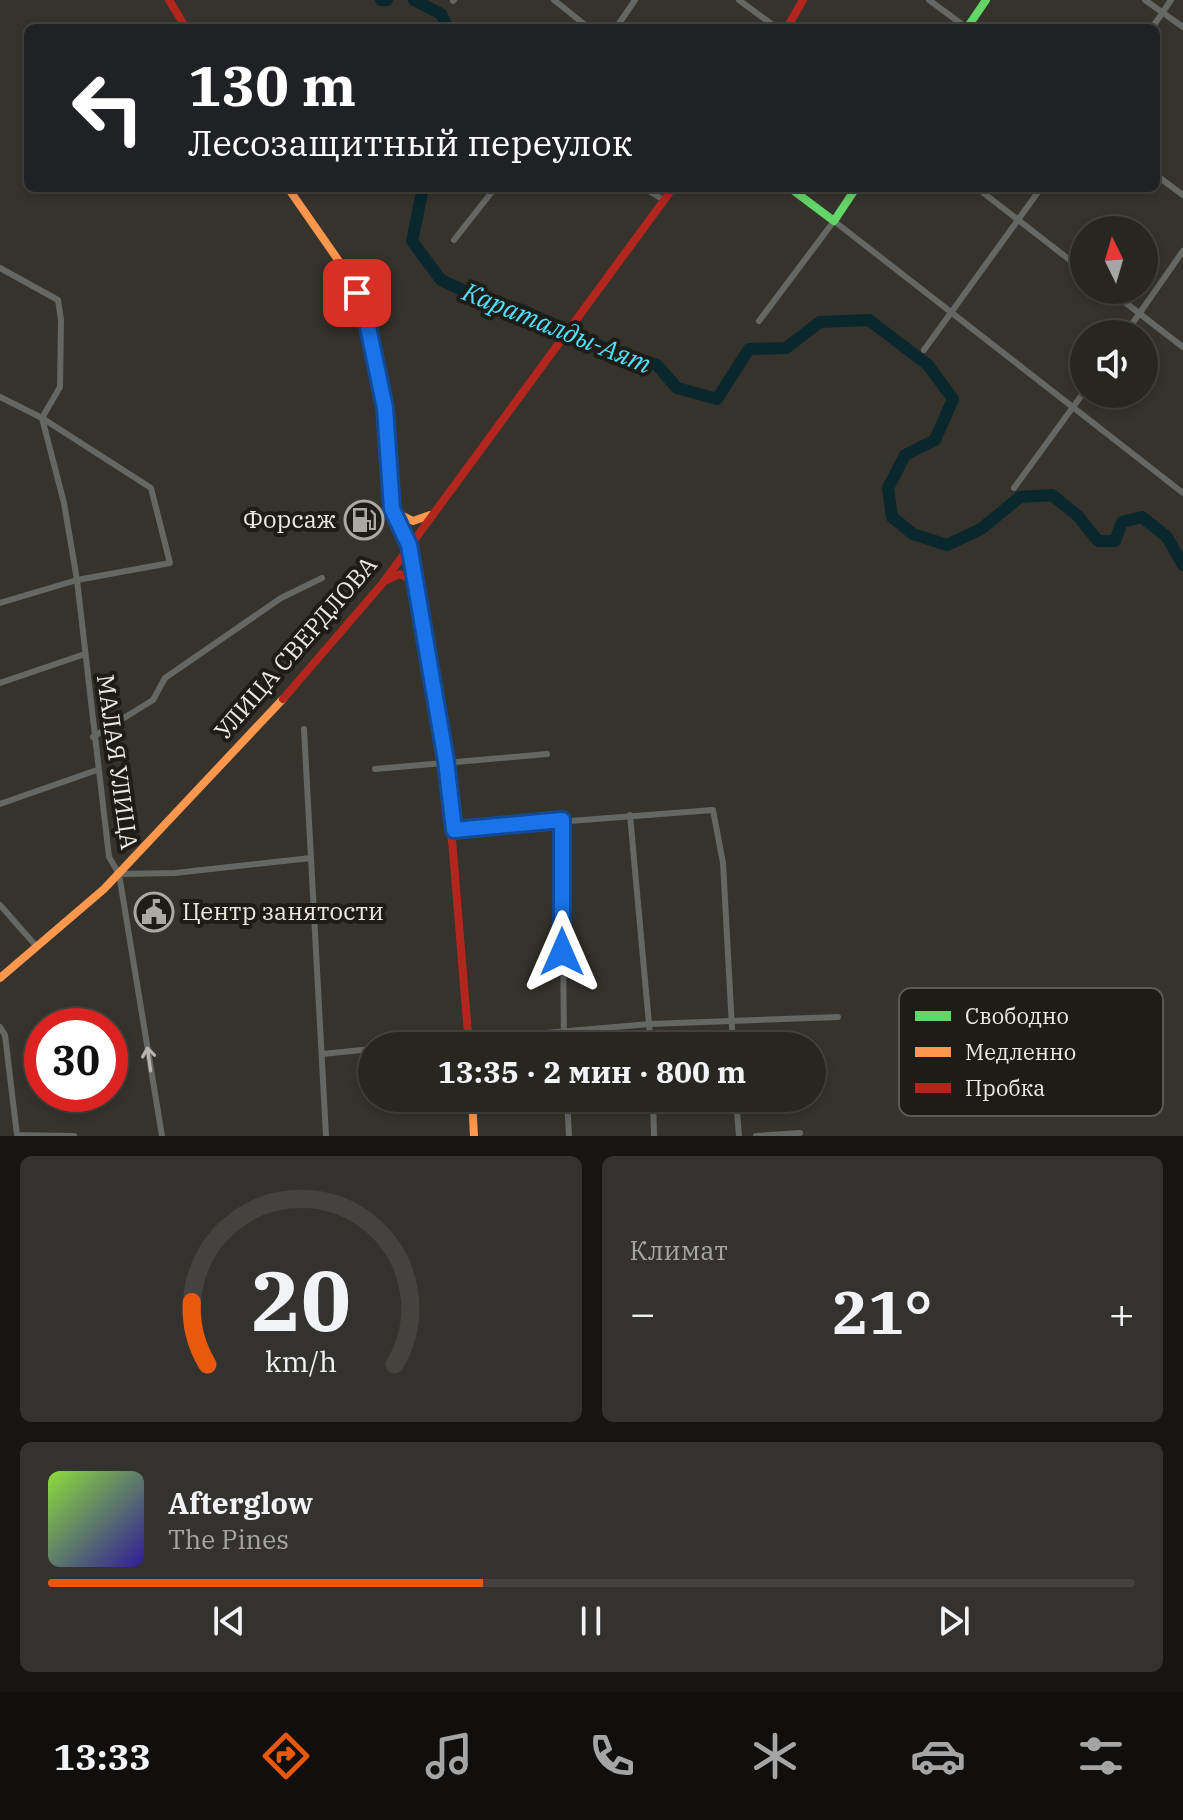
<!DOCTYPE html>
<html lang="ru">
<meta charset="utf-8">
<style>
:root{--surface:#282621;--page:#34322e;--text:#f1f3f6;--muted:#a5a5a5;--line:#44433f;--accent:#ea580c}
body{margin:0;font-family:"IBM Plex Serif",serif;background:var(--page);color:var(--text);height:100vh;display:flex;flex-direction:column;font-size:30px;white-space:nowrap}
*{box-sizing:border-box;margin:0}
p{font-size:26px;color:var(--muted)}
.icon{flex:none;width:44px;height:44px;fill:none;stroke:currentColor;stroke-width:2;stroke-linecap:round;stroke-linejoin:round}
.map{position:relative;height:1136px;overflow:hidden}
.side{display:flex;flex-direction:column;gap:20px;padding:20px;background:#161512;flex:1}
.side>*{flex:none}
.guide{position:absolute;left:24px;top:24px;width:1136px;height:168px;border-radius:12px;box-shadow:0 4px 12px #0003,0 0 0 2px var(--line);background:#202124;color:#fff;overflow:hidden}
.needle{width:52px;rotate:355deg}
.tools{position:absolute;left:1070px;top:216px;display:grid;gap:16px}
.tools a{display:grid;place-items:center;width:88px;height:88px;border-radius:50%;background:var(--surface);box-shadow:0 4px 12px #0003,0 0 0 2px var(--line);font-size:40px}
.speed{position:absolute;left:24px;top:1008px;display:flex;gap:16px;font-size:40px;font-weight:700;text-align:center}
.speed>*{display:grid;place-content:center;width:104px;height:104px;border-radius:50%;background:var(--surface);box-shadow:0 4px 12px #0003,0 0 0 2px var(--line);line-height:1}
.speed .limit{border:12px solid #d22;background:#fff;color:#111}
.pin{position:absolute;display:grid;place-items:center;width:68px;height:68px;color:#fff;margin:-34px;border-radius:16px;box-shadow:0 4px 12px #0006}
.me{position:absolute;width:88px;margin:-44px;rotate:0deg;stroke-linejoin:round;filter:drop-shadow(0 0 6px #0008)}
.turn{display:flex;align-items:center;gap:28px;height:168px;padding:0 32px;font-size:36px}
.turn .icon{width:104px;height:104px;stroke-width:2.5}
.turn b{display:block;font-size:56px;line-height:68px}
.big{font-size:60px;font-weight:700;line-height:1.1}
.side .tile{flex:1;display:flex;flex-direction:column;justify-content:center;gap:12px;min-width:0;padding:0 28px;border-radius:12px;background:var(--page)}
.side .dial{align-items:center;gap:0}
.dial svg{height:208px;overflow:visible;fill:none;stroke:var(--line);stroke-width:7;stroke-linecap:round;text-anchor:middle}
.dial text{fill:var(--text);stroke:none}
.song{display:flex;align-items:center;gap:24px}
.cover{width:96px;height:96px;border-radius:12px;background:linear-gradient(135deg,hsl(90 70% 55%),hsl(250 70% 35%))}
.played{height:8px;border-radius:4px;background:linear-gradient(90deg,var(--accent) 40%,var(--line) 40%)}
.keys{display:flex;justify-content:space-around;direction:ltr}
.heat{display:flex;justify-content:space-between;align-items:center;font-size:44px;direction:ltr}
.side .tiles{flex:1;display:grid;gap:20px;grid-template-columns:1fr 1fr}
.tile:last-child{grid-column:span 2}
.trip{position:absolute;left:358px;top:1032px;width:468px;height:80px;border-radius:40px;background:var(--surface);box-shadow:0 4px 12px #0003,0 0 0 2px var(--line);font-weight:700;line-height:80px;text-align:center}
.tab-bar{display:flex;height:128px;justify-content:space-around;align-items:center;background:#100f0d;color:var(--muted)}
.tab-bar .icon{width:56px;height:56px}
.tab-bar .active{color:var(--accent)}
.tab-bar b{font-size:36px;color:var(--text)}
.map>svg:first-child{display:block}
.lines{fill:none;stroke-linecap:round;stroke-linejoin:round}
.river{stroke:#09272d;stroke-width:12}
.street{stroke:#656764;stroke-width:6}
.fast{stroke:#63d668;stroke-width:8}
.slow{stroke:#ff974d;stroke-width:8}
.jam{stroke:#b3261e;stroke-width:8}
.oneway{stroke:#b5b4ae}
.route-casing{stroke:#114b97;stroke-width:20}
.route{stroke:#1a73e8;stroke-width:14}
.labels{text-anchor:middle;stroke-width:8;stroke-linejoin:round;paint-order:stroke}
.poi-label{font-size:24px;fill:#ebe8e0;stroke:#1e1c17;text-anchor:end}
.street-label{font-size:24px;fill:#ebe8e0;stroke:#1e1c17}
.water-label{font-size:26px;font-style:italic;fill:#4de1fd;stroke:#1e1c17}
.key{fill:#1e1c17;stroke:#5c5953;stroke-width:2}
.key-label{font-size:22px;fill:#ebe8e0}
</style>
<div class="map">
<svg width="1183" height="1136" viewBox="0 0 1183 1136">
<rect width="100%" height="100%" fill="#35332c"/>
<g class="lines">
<g class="river">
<polyline points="381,0 387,0"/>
<polyline points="414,0 441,14 448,28"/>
<polyline points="423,188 412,241 441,280 477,297 522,310 613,352 657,365 677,388 717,399 749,349 786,348 820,322 869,320 928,365 953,399 935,440 905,455 888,488 892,517 913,534 947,545 981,529 1020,497 1052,495 1078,516 1098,541 1115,541 1122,522 1142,517 1167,537 1183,565"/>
</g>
<g class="street">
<polyline points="554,0 589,28"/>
<polyline points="739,0 777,28"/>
<polyline points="929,0 967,28"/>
<polyline points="1145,0 1183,27"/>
<polyline points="453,1 454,0"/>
<polyline points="616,28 635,0"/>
<polyline points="1152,28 1171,0"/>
<polyline points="1156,175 1183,195"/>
<polyline points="644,188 664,200"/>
<polyline points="977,188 1084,271"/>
<polyline points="454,240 495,188"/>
<polyline points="0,268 58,300 61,320 60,387 42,418"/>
<polyline points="1109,290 1183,347"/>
<polyline points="759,321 834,221 1183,493"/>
<polyline points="1125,334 1183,251"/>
<polyline points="924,350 1041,188"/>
<polyline points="0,397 42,418 151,488 170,563 77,580 0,603"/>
<polyline points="42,418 64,503 77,580 109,857 119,874 162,1136"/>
<polyline points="1014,488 1084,392"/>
<polyline points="0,683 85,654"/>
<polyline points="304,729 326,1136"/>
<polyline points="93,737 153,700 165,678 281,598 322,578"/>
<polyline points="375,769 547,754"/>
<polyline points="0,804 97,770"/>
<polyline points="630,815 651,1046"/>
<polyline points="562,820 564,1046"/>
<polyline points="454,830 713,810 723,863 733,1046"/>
<polyline points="119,874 175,873 311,858"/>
<polyline points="0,905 37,947"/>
<polyline points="0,1027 5,1035 17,1135 74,1136"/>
<polyline points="397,1046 650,1024 838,1017"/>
<polyline points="322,1054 372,1049"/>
<polyline points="567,1098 569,1136"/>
<polyline points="653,1098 654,1136"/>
<polyline points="736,1098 739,1136"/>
<polyline points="756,1136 800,1133"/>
</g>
<g class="fast">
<polyline points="967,28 986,0"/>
<polyline points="790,188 834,221 856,188"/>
</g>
<g class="slow">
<polyline points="288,188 350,277 364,308 385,408 392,509 409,545 446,761 452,840"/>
<polyline points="397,513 413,521 430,515"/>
<polyline points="0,978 104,889 283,699"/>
<polyline points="472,1098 474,1136"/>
</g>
<g class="jam">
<polyline points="169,0 186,28"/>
<polyline points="787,28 803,0"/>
<polyline points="385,581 400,574 415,582"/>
<polyline points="283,699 382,584 673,188"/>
<polyline points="452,840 469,1046"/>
</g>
</g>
<defs><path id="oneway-shaft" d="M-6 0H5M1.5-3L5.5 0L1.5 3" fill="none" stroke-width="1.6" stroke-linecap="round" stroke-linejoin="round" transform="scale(2)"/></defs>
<use class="oneway" href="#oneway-shaft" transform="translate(149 1059) rotate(-98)"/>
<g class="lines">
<g class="route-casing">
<polyline id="route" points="357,293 364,308 385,408 392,509 409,545 446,761 454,830 562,820 562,952"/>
</g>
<use href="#route" class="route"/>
</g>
<defs>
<g id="fuel-ring" transform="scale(2)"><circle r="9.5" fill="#1e1c17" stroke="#aba9a1" stroke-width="1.5"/><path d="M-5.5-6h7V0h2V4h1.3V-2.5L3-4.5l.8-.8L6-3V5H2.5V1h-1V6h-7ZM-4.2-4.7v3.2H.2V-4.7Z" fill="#aba9a1"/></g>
<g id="civic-ring" transform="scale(2)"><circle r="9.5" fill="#1e1c17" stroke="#aba9a1" stroke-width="1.5"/><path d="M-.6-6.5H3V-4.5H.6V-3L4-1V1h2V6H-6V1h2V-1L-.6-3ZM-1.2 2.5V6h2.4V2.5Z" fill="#aba9a1"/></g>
</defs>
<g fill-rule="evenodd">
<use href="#fuel-ring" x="364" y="520"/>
<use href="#civic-ring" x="154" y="912"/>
</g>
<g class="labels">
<g class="poi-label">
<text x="336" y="528">Форсаж</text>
<text x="182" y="920" text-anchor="start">Центр занятости</text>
</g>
<g class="street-label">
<text transform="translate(296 648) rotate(-49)" y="8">УЛИЦА СВЕРДЛОВА</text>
<text transform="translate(117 762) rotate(82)" y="8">МАЛАЯ УЛИЦА</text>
</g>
<g class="water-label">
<text transform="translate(557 328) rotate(22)" y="9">Караталды-Аят</text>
</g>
</g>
<rect x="899" y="988" width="264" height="128" rx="12" class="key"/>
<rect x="915" y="1011" width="36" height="10" fill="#63d668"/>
<rect x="915" y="1047" width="36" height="10" fill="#ff974d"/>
<rect x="915" y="1083" width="36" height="10" fill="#b3261e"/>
<g class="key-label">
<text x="965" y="1024">Свободно</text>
<text x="965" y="1060">Медленно</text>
<text x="965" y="1096">Пробка</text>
</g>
</svg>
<div class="tools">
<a><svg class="needle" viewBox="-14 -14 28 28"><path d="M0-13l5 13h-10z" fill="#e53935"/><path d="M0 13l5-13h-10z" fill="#a5a5a5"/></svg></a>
<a><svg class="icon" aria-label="sound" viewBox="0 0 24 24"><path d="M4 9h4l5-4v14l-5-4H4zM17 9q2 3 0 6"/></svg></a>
</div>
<div class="speed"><div class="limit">30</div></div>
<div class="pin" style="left:357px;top:293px;background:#d93025"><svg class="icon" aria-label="arrive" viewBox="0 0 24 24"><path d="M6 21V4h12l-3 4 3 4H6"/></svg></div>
<svg class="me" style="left:562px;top:952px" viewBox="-20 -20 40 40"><path d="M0-17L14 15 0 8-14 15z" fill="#1a73e8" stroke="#fff" stroke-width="4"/></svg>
<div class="trip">13:35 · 2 мин · 800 m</div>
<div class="guide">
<div class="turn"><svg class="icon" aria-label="left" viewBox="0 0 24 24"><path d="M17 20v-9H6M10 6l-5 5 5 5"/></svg><div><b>130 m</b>Лесозащитный переулок</div></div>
</div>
</div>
<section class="side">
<div class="tiles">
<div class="tile dial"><svg viewBox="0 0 100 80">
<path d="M14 69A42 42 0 1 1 86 69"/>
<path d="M14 69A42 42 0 0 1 8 45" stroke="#ea580c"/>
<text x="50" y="56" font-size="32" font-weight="700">20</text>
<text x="50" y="72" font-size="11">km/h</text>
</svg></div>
<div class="tile"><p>Климат</p>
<div class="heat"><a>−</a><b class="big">21°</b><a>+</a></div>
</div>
<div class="tile">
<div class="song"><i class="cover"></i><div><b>Afterglow</b><p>The Pines</p></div></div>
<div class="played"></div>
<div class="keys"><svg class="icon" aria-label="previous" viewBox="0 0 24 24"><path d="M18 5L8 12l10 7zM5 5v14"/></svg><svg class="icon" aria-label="pause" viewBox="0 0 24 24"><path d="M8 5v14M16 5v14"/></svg><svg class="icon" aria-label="next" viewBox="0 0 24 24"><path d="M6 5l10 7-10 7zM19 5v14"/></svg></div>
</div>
</div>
</section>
<nav class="tab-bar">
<b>13:33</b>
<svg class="icon active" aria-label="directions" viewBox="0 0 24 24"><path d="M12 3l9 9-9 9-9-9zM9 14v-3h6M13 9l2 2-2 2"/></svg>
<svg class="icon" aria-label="music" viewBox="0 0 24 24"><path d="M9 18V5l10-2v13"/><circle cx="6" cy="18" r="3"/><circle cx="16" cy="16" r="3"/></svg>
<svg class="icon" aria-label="phone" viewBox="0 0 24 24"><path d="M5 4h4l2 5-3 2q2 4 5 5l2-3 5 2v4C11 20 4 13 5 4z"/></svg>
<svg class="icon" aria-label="climate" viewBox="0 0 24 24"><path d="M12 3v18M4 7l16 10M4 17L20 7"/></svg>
<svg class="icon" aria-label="car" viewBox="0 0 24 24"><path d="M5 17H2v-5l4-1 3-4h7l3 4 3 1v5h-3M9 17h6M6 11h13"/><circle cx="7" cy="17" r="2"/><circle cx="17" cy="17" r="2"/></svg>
<svg class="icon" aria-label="filters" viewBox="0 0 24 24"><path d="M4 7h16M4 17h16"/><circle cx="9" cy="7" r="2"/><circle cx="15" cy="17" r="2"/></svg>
</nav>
